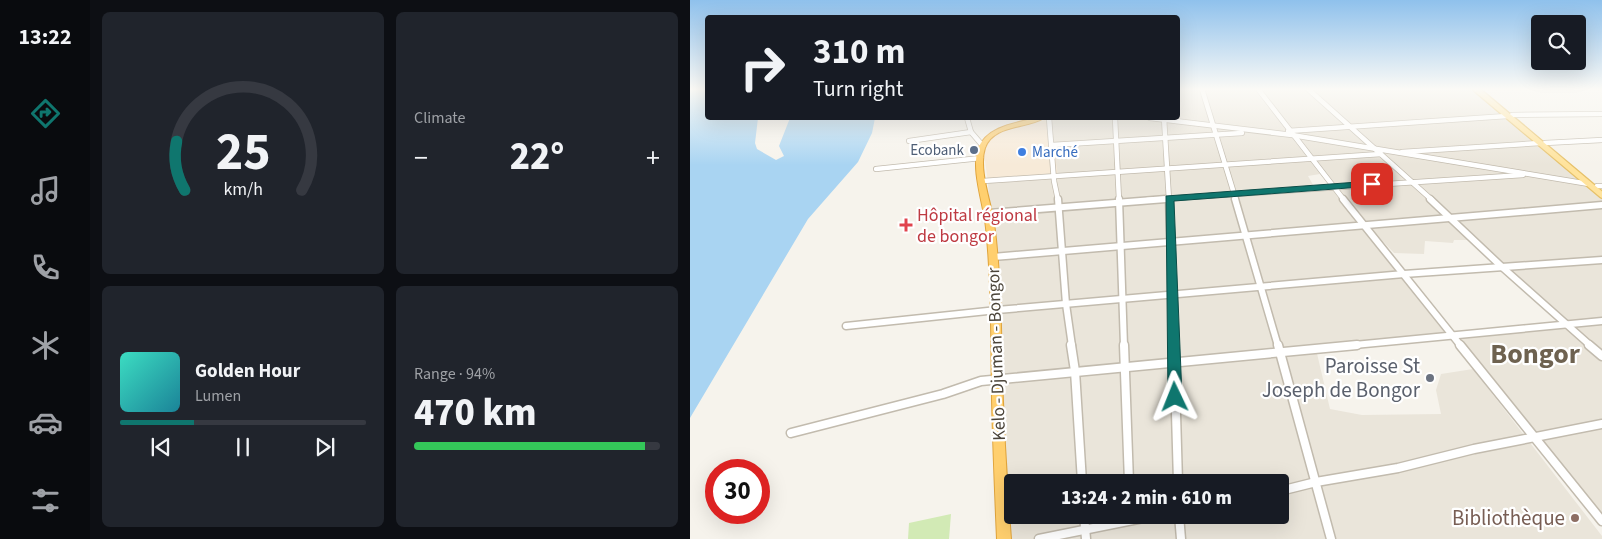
<!DOCTYPE html>
<meta charset="utf-8">
<style>
:root{--surface:#171b24;--page:#20242c;--text:#f1f3f6;--muted:#9ea1a6;--line:#363941;--accent:#0f766e}
body{margin:0;font-family:"Source Sans 3",sans-serif;background:var(--page);color:var(--text);height:100vh;display:flex;flex-direction:column;font-size:19px;white-space:nowrap}
*{box-sizing:border-box;margin:0}
p{font-size:16px;color:var(--muted)}
.icon{flex:none;width:28px;height:28px;fill:none;stroke:currentColor;stroke-width:2;stroke-linecap:round;stroke-linejoin:round}
.map{position:relative;flex:1;overflow:hidden}
.sheet{display:flex;flex-direction:column;gap:12px;padding:12px;background:#0d0f14;width:600px}
.sheet>*{flex:none}
.banner{position:absolute;left:15px;top:15px;width:475px;height:105px;border-radius:5px;box-shadow:0 5px 20px #0002;background:#171b24;color:var(--text);overflow:hidden}
.tools{position:absolute;left:841px;top:15px;display:grid;gap:10px}
.tools a{display:grid;place-items:center;width:55px;height:55px;border-radius:5px;background:var(--surface);box-shadow:0 5px 20px #0002;font-size:25px}
.speed{position:absolute;left:15px;top:459px;display:flex;gap:10px;font-size:25px;font-weight:700;text-align:center}
.speed>*{display:grid;place-content:center;width:65px;height:65px;border-radius:50%;background:var(--surface);box-shadow:0 5px 20px #0002;line-height:1}
.speed .limit{border:8px solid #d22;background:#fff;color:#111}
.pin{position:absolute;display:grid;place-items:center;width:42px;height:42px;color:#fff;margin:-21px;border-radius:10px;box-shadow:0 2px 8px #0006}
.me{position:absolute;width:55px;margin:-28px;rotate:358deg;stroke-linejoin:round;filter:drop-shadow(0 0 4px #0008)}
.turn{display:flex;align-items:center;gap:18px;height:105px;padding:0 25px;font-size:22px}
.turn .icon{width:65px;height:65px;stroke-width:2.5}
.turn b{display:block;font-size:35px;line-height:42px}
.big{font-size:38px;font-weight:800;line-height:1.1}
.sheet .tile{flex:1;display:flex;flex-direction:column;justify-content:center;gap:8px;min-width:0;padding:0 18px;border-radius:8px;background:var(--page)}
.sheet .dial{align-items:center;gap:0}
.dial svg{height:130px;overflow:visible;fill:none;stroke:var(--line);stroke-width:7;stroke-linecap:round;text-anchor:middle}
.dial text{fill:var(--text);stroke:none}
.song{display:flex;align-items:center;gap:15px}
.cover{width:60px;height:60px;border-radius:8px;background:linear-gradient(135deg,hsl(170 70% 55%),hsl(190 70% 35%))}
.played{height:5px;border-radius:2px;background:linear-gradient(90deg,var(--accent) 30%,var(--line) 30%)}
.keys{display:flex;justify-content:space-around;direction:ltr}
.heat{display:flex;justify-content:space-between;align-items:center;font-size:28px;direction:ltr}
.charge{height:8px;border-radius:4px;background:linear-gradient(90deg,#34c759 94%,var(--line) 0)}
.sheet .tiles{flex:1;display:grid;gap:12px;grid-template-columns:repeat(2,1fr)}
.trip{position:absolute;left:314px;top:474px;width:285px;height:50px;border-radius:5px;background:var(--surface);box-shadow:0 5px 20px #0002;font-weight:800;line-height:50px;text-align:center}
main{display:flex;flex:1;min-height:0}
.tab-bar{display:flex;flex-direction:column;width:90px;justify-content:space-around;align-items:center;background:#090b0e;color:var(--muted)}
.tab-bar .icon{width:35px;height:35px}
.tab-bar .on{color:var(--accent)}
.tab-bar b{font-size:22px;color:var(--text)}
.map>svg:first-child{display:block}
.residential{fill:#eae5da;fill-rule:evenodd}
.commercial{fill:#f7ead8}
.green{fill:#d2eab5}
.water{fill:#a9d4f2}
.lines{fill:none;stroke-linecap:round;stroke-linejoin:round}
.minor-far2-casing{stroke:#c2bbae;stroke-width:6}
.minor-far1-casing{stroke:#c2bbae;stroke-width:9}
.minor-casing{stroke:#c2bbae;stroke-width:11}
.major-casing{stroke:#e6c16a;stroke-width:8}
.highway-casing{stroke:#e0a43c;stroke-width:2}
.minor-far2{stroke:#fff;stroke-width:4.5}
.minor-far1{stroke:#fff;stroke-width:6}
.minor{stroke:#fff;stroke-width:8}
.major{stroke:#ffe39c;stroke-width:5.5}
.highway{fill:#ffcf6e;fill-rule:evenodd}
.route{fill:#0f766e;stroke:#0a4d48}
.service-dot{fill:#5c6f8a;stroke:#fff;stroke-width:2}
.shop-dot{fill:#3f7fe0;stroke:#fff;stroke-width:2}
.health-dot{fill:#e0444e;stroke:#fff;stroke-width:2}
.worship-dot{fill:#6b7280;stroke:#fff;stroke-width:2}
.education-dot{fill:#8d6e63;stroke:#fff;stroke-width:2}
.labels{text-anchor:middle;stroke-width:4.5;stroke-linejoin:round;paint-order:stroke}
.far-service-label{font-size:15px;fill:#4e5e75;stroke:#fff;text-anchor:end}
.far-shop-label{font-size:15px;fill:#366cbe;stroke:#fff;text-anchor:start}
.health-label{font-size:18px;fill:#be3a42;stroke:#fff;text-anchor:start}
.street-label{font-size:18px;fill:#4b4439;stroke:#fff}
.near-worship-label{font-size:21px;fill:#5b616d;stroke:#fff;text-anchor:end}
.near-education-label{font-size:21px;fill:#785e54;stroke:#fff;text-anchor:end}
.town-label{font-size:28px;font-weight:bold;fill:#6e6250;stroke:#fff}
</style>
<main>
<nav class="tab-bar">
<b>13:22</b>
<svg class="icon on" aria-label="directions" viewBox="0 0 24 24"><path d="M12 3l9 9-9 9-9-9zM9 14v-3h6M13 9l2 2-2 2"/></svg>
<svg class="icon" aria-label="music" viewBox="0 0 24 24"><path d="M9 18V5l10-2v13"/><circle cx="6" cy="18" r="3"/><circle cx="16" cy="16" r="3"/></svg>
<svg class="icon" aria-label="phone" viewBox="0 0 24 24"><path d="M5 4h4l2 5-3 2q2 4 5 5l2-3 5 2v4C11 20 4 13 5 4z"/></svg>
<svg class="icon" aria-label="climate" viewBox="0 0 24 24"><path d="M12 3v18M4 7l16 10M4 17L20 7"/></svg>
<svg class="icon" aria-label="car" viewBox="0 0 24 24"><path d="M5 17H2v-5l4-1 3-4h7l3 4 3 1v5h-3M9 17h6M6 11h13"/><circle cx="7" cy="17" r="2"/><circle cx="17" cy="17" r="2"/></svg>
<svg class="icon" aria-label="filters" viewBox="0 0 24 24"><path d="M4 7h16M4 17h16"/><circle cx="9" cy="7" r="2"/><circle cx="15" cy="17" r="2"/></svg>
</nav>
<section class="sheet">
<div class="tiles">
<div class="tile dial"><svg viewBox="0 0 100 80">
<path d="M14 69A42 42 0 1 1 86 69"/>
<path d="M14 69A42 42 0 0 1 9 39" stroke="#0f766e"/>
<text x="50" y="56" font-size="32" font-weight="700">25</text>
<text x="50" y="72" font-size="11">km/h</text>
</svg></div>
<div class="tile"><p>Climate</p>
<div class="heat"><a>−</a><b class="big">22°</b><a>+</a></div>
</div>
<div class="tile">
<div class="song"><i class="cover"></i><div><b>Golden Hour</b><p>Lumen</p></div></div>
<div class="played"></div>
<div class="keys"><svg class="icon" aria-label="previous" viewBox="0 0 24 24"><path d="M18 5L8 12l10 7zM5 5v14"/></svg><svg class="icon" aria-label="pause" viewBox="0 0 24 24"><path d="M8 5v14M16 5v14"/></svg><svg class="icon" aria-label="next" viewBox="0 0 24 24"><path d="M6 5l10 7-10 7zM19 5v14"/></svg></div>
</div>
<div class="tile"><p>Range · 94%</p><b class="big">470 km</b><div class="charge"></div></div>
</div>
</section>
<div class="map">
<svg width="912" height="539" viewBox="0 0 912 539">
<rect width="100%" height="100%" fill="#f6f3ec"/>
<g class="residential">
<path d="M488 89H564L630 174 618 176 626 190 642 189 757 333 625 345 640 409 672 415 751 414 746 390 751 374 783 369 912 536V539H316L298 182 360 118H488ZM322 482H590V515H322Z"/>
<polygon points="569,89 783,89 912,198 912,517 768,339 877,326 784,240 764,240 763,243 735,241 734,254 704,253 653,199"/>
</g>
<polygon class="commercial" points="360,118 368,177 298,182 294,154 297,144 307,134"/>
<polygon class="green" points="261,514 259,539 218,539 219,523"/>
<polygon class="water" points="0,89 17,89 18,118 68,118 65,143 67,149 86,160 94,156 89,146 100,118 185,118 182,133 168,162 118,219 0,418"/>
<g class="lines">
<g class="minor-far2-casing">
<g id="minor-far2">
<polyline points="512,89 546,200"/>
<polyline points="568,89 654,200"/>
<polyline points="618,89 742,200"/>
<polyline points="822,115 912,114"/>
<polyline points="277,118 281,132 293,146"/>
<polyline points="359,118 364,181 368,200"/>
<polyline points="425,118 429,200"/>
<polyline points="460,118 602,135 899,184"/>
<polyline points="474,118 479,200"/>
<polyline points="598,131 817,116"/>
<polyline points="219,141 281,132"/>
<polyline points="855,143 912,140"/>
<polyline points="362,145 552,133"/>
<polyline points="712,152 850,143"/>
<polyline points="186,169 291,158"/>
<polyline points="293,181 691,154"/>
<polyline points="907,186 912,186"/>
<polyline points="457,200 833,175"/>
</g>
</g>
<g class="minor-far1-casing">
<g id="minor-far1">
<polyline points="368,199 376,304 382,346"/>
<polyline points="429,199 434,346"/>
<polyline points="479,199 484,346"/>
<polyline points="545,199 588,346"/>
<polyline points="653,199 771,346"/>
<polyline points="740,199 812,267 901,346"/>
<polyline points="299,213 476,199"/>
<polyline points="303,257 912,205"/>
<polyline points="156,326 307,310 714,274 912,260"/>
<polyline points="654,346 912,321"/>
</g>
</g>
<g class="minor-casing">
<g id="minor">
<polyline points="381,345 385,371 392,482"/>
<polyline points="434,345 439,482"/>
<polyline points="484,345 488,482"/>
<polyline points="588,345 641,539"/>
<polyline points="770,345 912,521"/>
<polyline points="899,345 912,356"/>
<polyline points="101,433 253,394 291,381 667,345"/>
<polyline points="590,491 626,482 708,468 784,449 912,424"/>
<polyline points="394,515 396,539"/>
<polyline points="489,515 491,539"/>
<polyline points="349,539 468,515"/>
</g>
</g>
<g class="major-casing">
<polyline id="major" points="786,89 912,195"/>
</g>
<g class="highway-casing">
<path id="highway" d="M346 118H354C337 129 304 124 295 148 288 169 301 202 304 223 311 275 311 327 312 379 314 433 317 486 321 539H307C305 492 303 445 302 399 301 342 302 285 296 228 294 205 281 171 288 149 297 126 326 123 346 118Z"/>
</g>
<use href="#minor-far2" class="minor-far2"/>
<use href="#minor-far1" class="minor-far1"/>
<use href="#minor" class="minor"/>
<use href="#major" class="major"/>
<use href="#highway" class="highway"/>
</g>
<linearGradient id="sky" x2="0" y2="1"><stop stop-color="#8fc1ec"/><stop offset="0.54" stop-color="#fbfaf6"/><stop offset="1" stop-color="#fbfaf6" stop-opacity="0"/></linearGradient>
<rect width="912" height="165" fill="url(#sky)"/>
<polygon class="route" points="682,181 685,182 685,186 484,201 492,397 490,401 485,403 480,401 478,397 476,196"/>
<circle class="service-dot" cx="284" cy="150" r="5"/>
<circle class="shop-dot" cx="332" cy="152" r="5"/>
<path class="health-dot" d="M213.5 217.5h5v5h5v5h-5v5h-5v-5h-5v-5h5z"/>
<circle class="worship-dot" cx="740" cy="378" r="5"/>
<circle class="education-dot" cx="885" cy="518" r="5"/>
<g class="labels">
<g class="far-service-label">
<text x="274" y="155">Ecobank</text>
</g>
<g class="far-shop-label">
<text x="342" y="157">Marché</text>
</g>
<g class="health-label">
<text x="227" y="221">Hôpital régional<tspan x="227" dy="21">de bongor</tspan></text>
</g>
<g class="street-label">
<text transform="translate(306 354) rotate(-92)" y="6">Kelo - Djuman - Bongor</text>
</g>
<g class="near-worship-label">
<text x="730" y="373">Paroisse St<tspan x="730" dy="24">Joseph de Bongor</tspan></text>
</g>
<g class="near-education-label">
<text x="875" y="525">Bibliothèque</text>
</g>
<g class="town-label">
<text x="845" y="363">Bongor</text>
</g>
</g>
</svg>
<div class="tools">
<a><svg class="icon" aria-label="search" viewBox="0 0 24 24"><circle cx="10" cy="10" r="6"/><path d="M15 15l6 6"/></svg></a>
</div>
<div class="speed"><div class="limit">30</div></div>
<div class="pin" style="left:682px;top:184px;background:#d93025"><svg class="icon" aria-label="arrive" viewBox="0 0 24 24"><path d="M6 21V4h12l-3 4 3 4H6"/></svg></div>
<svg class="me" style="left:485px;top:397px" viewBox="-20 -20 40 40"><path d="M0-17L14 15 0 8-14 15z" fill="#0f766e" stroke="#fff" stroke-width="4"/></svg>
<div class="trip">13:24 · 2 min · 610 m</div>
<div class="banner">
<div class="turn"><svg class="icon" aria-label="right" viewBox="0 0 24 24"><path d="M7 20v-9h11M14 6l5 5-5 5"/></svg><div><b>310 m</b>Turn right</div></div>
</div>
</div>
</main>
